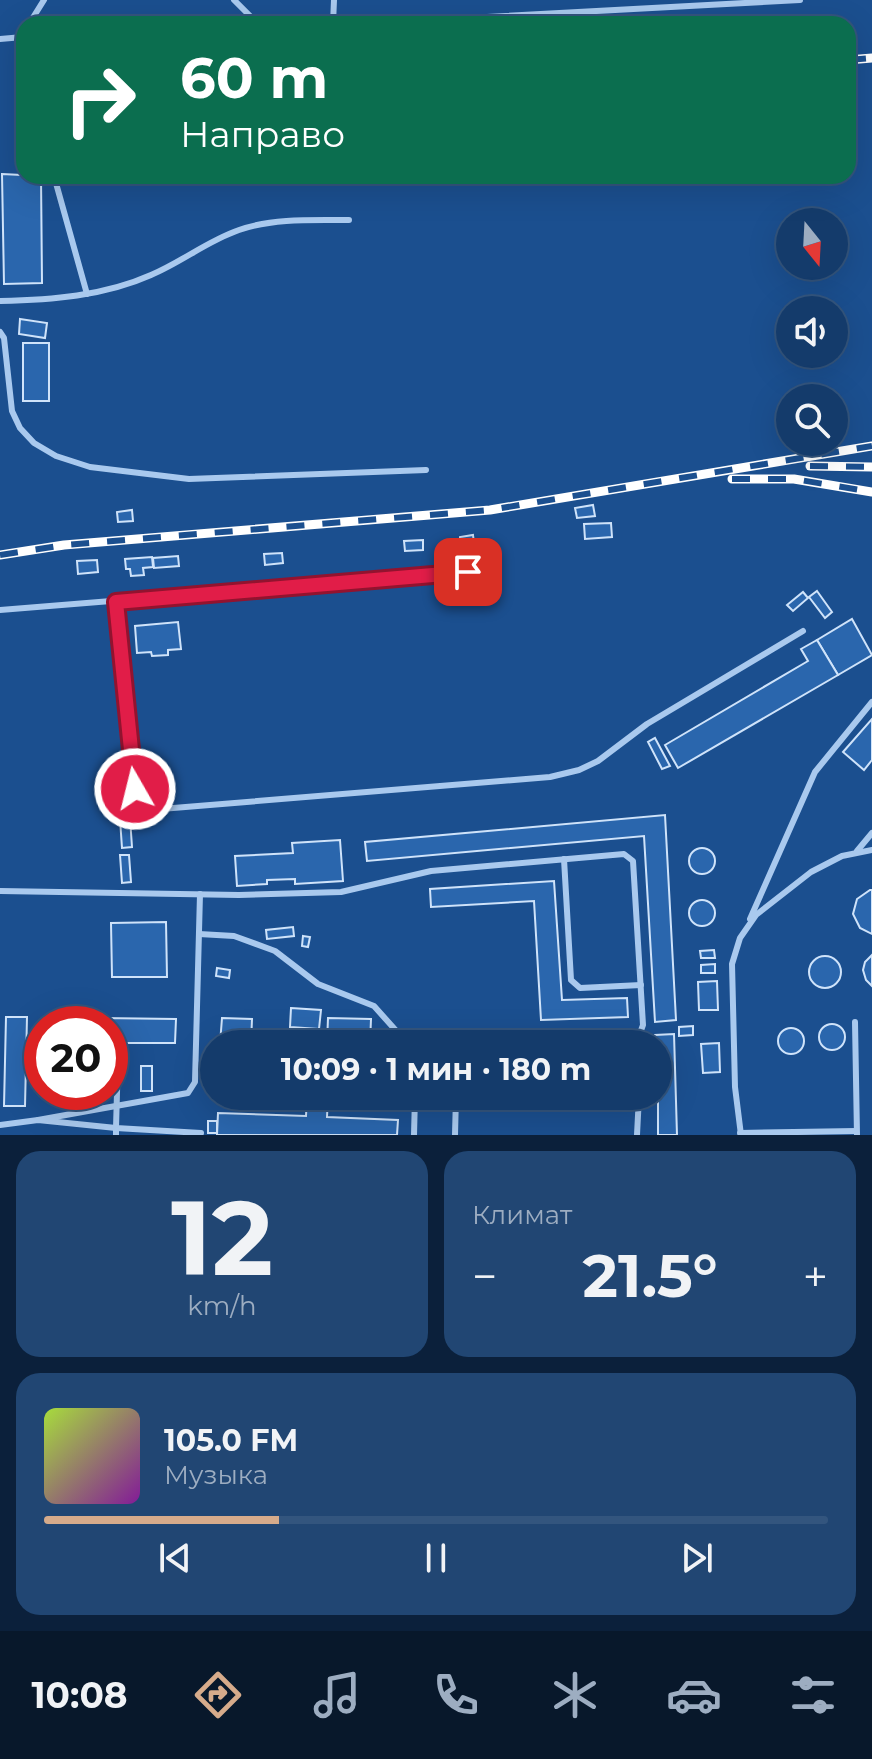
<!DOCTYPE html>
<html lang="ru">
<meta charset="utf-8">
<style>
:root{--surface:#143b6b;--page:#214673;--text:#f1f3f6;--muted:#9dadc1;--line:#33557e;--accent:#d6ab8b}
body{margin:0;font-family:Montserrat,sans-serif;background:var(--page);color:var(--text);height:100vh;display:flex;flex-direction:column;font-size:30px;white-space:nowrap}
*{box-sizing:border-box;margin:0}
p{font-size:26px;color:var(--muted)}
.icon{flex:none;width:44px;height:44px;fill:none;stroke:currentColor;stroke-width:2;stroke-linecap:round;stroke-linejoin:round}
.map{position:relative;height:1135px;overflow:hidden}
.drawer{display:flex;flex-direction:column;gap:16px;padding:16px;background:#0b203b;flex:1}
.drawer>*{flex:none}
.hud{position:absolute;left:16px;top:16px;width:840px;height:168px;border-radius:24px;box-shadow:0 8px 32px #0002,0 0 0 2px var(--line);background:#0b6e4f;color:#fff;overflow:hidden}
.needle{width:52px;rotate:162deg}
.tools{position:absolute;left:776px;top:208px;display:grid;gap:16px}
.tools a{display:grid;place-items:center;width:72px;height:72px;border-radius:50%;background:var(--surface);box-shadow:0 8px 32px #0002,0 0 0 2px var(--line);font-size:40px}
.speed{position:absolute;left:24px;top:1006px;display:flex;gap:16px;font-size:40px;font-weight:700;text-align:center}
.speed>*{display:grid;place-content:center;width:104px;height:104px;border-radius:50%;background:var(--surface);box-shadow:0 8px 32px #0002,0 0 0 2px var(--line);line-height:1}
.speed .limit{border:12px solid #d22;background:#fff;color:#111}
.pin{position:absolute;display:grid;place-items:center;width:68px;height:68px;color:#fff;margin:-34px;border-radius:16px;box-shadow:0 4px 12px #0006}
.me{position:absolute;width:88px;margin:-44px;rotate:352deg;stroke-linejoin:round;filter:drop-shadow(0 0 6px #0008)}
.turn{display:flex;align-items:center;gap:28px;height:168px;padding:0 32px;font-size:36px}
.turn .icon{width:104px;height:104px;stroke-width:2.5}
.turn b{display:block;font-size:56px;line-height:68px}
.big{font-size:60px;font-weight:700;line-height:1.1}
.drawer .tile{flex:1;display:flex;flex-direction:column;justify-content:center;gap:12px;min-width:0;padding:0 28px;border-radius:24px;background:var(--page)}
.drawer .dial{align-items:center;gap:0}
.dial b{font-size:104px;line-height:1}
.song{display:flex;align-items:center;gap:24px}
.cover{width:96px;height:96px;border-radius:12px;background:linear-gradient(135deg,hsl(80 70% 55%),hsl(290 70% 35%))}
.played{height:8px;border-radius:4px;background:linear-gradient(90deg,var(--accent) 30%,var(--line) 30%)}
.keys{display:flex;justify-content:space-around;direction:ltr}
.heat{display:flex;justify-content:space-between;align-items:center;font-size:44px;direction:ltr}
.drawer .tiles{flex:1;display:grid;gap:16px;grid-template-columns:1fr 1fr}
.tile:last-child{grid-column:span 2}
.trip{position:absolute;left:200px;top:1030px;width:472px;height:80px;border-radius:40px;background:var(--surface);box-shadow:0 8px 32px #0002,0 0 0 2px var(--line);font-weight:700;line-height:80px;text-align:center}
.tabs{display:flex;height:128px;justify-content:space-around;align-items:center;background:#08182b;color:var(--muted)}
.tabs .icon{width:56px;height:56px}
.tabs .active{color:var(--accent)}
.tabs b{font-size:36px;color:var(--text)}
.map>svg:first-child{display:block}
.building{fill:#2a66ad;stroke:#cfe3fa;stroke-width:2}
.lines{fill:none;stroke-linecap:round;stroke-linejoin:round}
.lane{stroke:#a9c9ee;stroke-width:6}
.rail-casing{stroke:#fff;stroke-width:9}
.rail{stroke:#1b4f8f;stroke-width:6;stroke-dasharray:18;stroke-linecap:butt}
.route-casing{stroke:#92132f;stroke-width:20}
.route{stroke:#e11d48;stroke-width:14}
</style>
<div class="map">
<svg width="872" height="1135" viewBox="0 0 872 1135">
<rect width="100%" height="100%" fill="#1b4f8f"/>
<g class="building">
<polygon points="2,174 41,176 42,283 4,284"/>
<polygon points="20,319 47,323 45,338 19,334"/>
<rect x="23" y="343" width="26" height="58"/>
<polygon points="593,505 595,516 577,518 575,508"/>
<polygon points="132,510 133,521 118,522 117,512"/>
<polygon points="611,523 612,537 585,539 584,524"/>
<polygon points="473,535 474,543 460,544 460,537"/>
<polygon points="423,540 423,550 405,551 404,541"/>
<polygon points="282,553 283,563 265,565 264,554"/>
<polygon points="178,556 179,566 154,568 153,558"/>
<polygon points="152,557 153,567 143,568 144,575 131,576 130,569 126,569 125,559"/>
<polygon points="97,560 98,572 78,574 77,561"/>
<polygon points="817,591 832,612 825,618 809,597"/>
<polygon points="803,592 808,598 793,611 787,605"/>
<polygon points="852,619 872,655 838,675 817,640"/>
<polygon points="178,622 181,649 168,650 168,655 152,656 151,652 137,653 135,626"/>
<polygon points="817,640 838,675 678,768 665,745 808,661 801,649"/>
<polygon points="872,719 872,760 864,770 843,752"/>
<polygon points="655,738 670,766 662,769 648,742"/>
<polygon points="665,815 676,1020 655,1022 644,836 367,861 365,842"/>
<polygon points="130,818 132,847 122,848 120,819"/>
<polygon points="340,840 343,881 295,884 295,879 267,880 267,884 237,886 235,856 293,853 292,843"/>
<circle cx="702" cy="861" r="13"/>
<polygon points="120,855 129,855 131,882 122,883"/>
<polygon points="554,881 562,1000 627,998 628,1017 541,1020 534,901 431,907 430,889"/>
<polygon points="870,890 872,890 872,934 860,928 853,914 857,899"/>
<circle cx="702" cy="913" r="13"/>
<polygon points="166,922 167,977 112,977 111,923"/>
<polygon points="293,927 294,936 267,939 266,930"/>
<polygon points="303,936 310,937 308,947 302,946"/>
<polygon points="714,950 715,958 701,958 700,951"/>
<polygon points="872,955 872,986 866,980 863,970 865,962"/>
<circle cx="825" cy="972" r="16"/>
<polygon points="715,964 715,973 701,973 701,965"/>
<polygon points="217,968 230,970 229,978 216,976"/>
<polygon points="717,981 718,1010 699,1010 698,982"/>
<polygon points="291,1008 321,1010 319,1029 290,1027"/>
<polygon points="6,1017 27,1017 25,1106 4,1106"/>
<polygon points="101,1018 176,1019 175,1043 124,1043 124,1051 113,1051 113,1042 110,1042 110,1024 101,1024"/>
<polygon points="222,1018 252,1019 251,1044 256,1044 220,1044"/>
<polygon points="328,1018 371,1019 370,1044 327,1044"/>
<circle cx="832" cy="1037" r="13"/>
<polygon points="693,1026 693,1035 679,1036 679,1027"/>
<circle cx="791" cy="1041" r="13"/>
<polygon points="674,1034 677,1135 658,1135 658,1044 655,1044 655,1035"/>
<polygon points="719,1043 720,1072 703,1073 701,1044"/>
<rect x="141" y="1066" width="11" height="25"/>
<polygon points="307,1096 328,1096 327,1117 398,1120 397,1135 217,1135 218,1113 306,1116"/>
<rect x="208" y="1121" width="9" height="12"/>
</g>
<g class="lines">
<g class="lane">
<polyline points="234,0 258,24"/>
<polyline points="29,24 44,0"/>
<polyline points="333,24 334,0"/>
<polyline points="358,24 800,0"/>
<polyline points="23,37 24,53"/>
<polyline points="0,39 23,37 24,34"/>
<polyline points="54,176 87,294"/>
<path d="M0 301C51 300 104 296 151 275 182 262 207 241 239 230 273 218 313 220 349 220"/>
<polyline points="0,332 4,338 12,411 20,428 34,443 56,456 90,467 189,479 426,470"/>
<path d="M116 602 132 779C137 796 145 804 161 809L550 777 579 770 598 761 647 724 803 631"/>
<polyline points="0,610 468,572"/>
<polyline points="857,851 872,833"/>
<polyline points="564,859 571,980 580,988 641,985"/>
<polyline points="0,891 239,895 341,892 431,871 624,854 633,861 643,1025 636,1044"/>
<polyline points="750,919 815,772 872,702"/>
<polyline points="199,934 234,936 275,951 318,984 374,1006 408,1044"/>
<polyline points="855,1022 857,1135"/>
<polyline points="118,1057 116,1128 201,1133"/>
<polyline points="38,1120 188,1093 195,1082 200,894"/>
<polyline points="0,1125 38,1120 116,1128 116,1135"/>
<polyline points="740,1133 856,1131"/>
<polyline points="414,1135 415,1096"/>
<polyline points="455,1135 456,1096"/>
<polyline points="637,1135 639,1096"/>
<polyline points="741,1135 735,1087 732,964 740,938 756,915 811,872 842,856 872,850"/>
</g>
<g class="rail-casing">
<g id="rail">
<polyline points="848,60 872,58"/>
<polyline points="810,466 872,467"/>
<polyline points="732,479 794,479 872,492"/>
<polyline points="0,555 64,545 490,510 872,446"/>
</g>
</g>
<use href="#rail" class="rail"/>
</g>
<g class="lines">
<g class="route-casing">
<polyline id="route" points="135,789 116,602 468,572"/>
</g>
<use href="#route" class="route"/>
</g>
</svg>
<div class="tools">
<a><svg class="needle" viewBox="-14 -14 28 28"><path d="M0-13l5 13h-10z" fill="#e53935"/><path d="M0 13l5-13h-10z" fill="#9dadc1"/></svg></a>
<a><svg class="icon" aria-label="sound" viewBox="0 0 24 24"><path d="M4 9h4l5-4v14l-5-4H4zM17 9q2 3 0 6"/></svg></a>
<a><svg class="icon" aria-label="search" viewBox="0 0 24 24"><circle cx="10" cy="10" r="6"/><path d="M15 15l6 6"/></svg></a>
</div>
<div class="speed"><div class="limit">20</div></div>
<div class="pin" style="left:468px;top:572px;background:#d93025"><svg class="icon" aria-label="arrive" viewBox="0 0 24 24"><path d="M6 21V4h12l-3 4 3 4H6"/></svg></div>
<svg class="me" style="left:135px;top:789px" viewBox="-20 -20 40 40"><circle r="17" fill="#e11d48" stroke="#fff" stroke-width="3"/><path d="M0-11L8 9 0 5-8 9z" fill="#fff"/></svg>
<div class="trip">10:09 · 1 мин · 180 m</div>
<div class="hud">
<div class="turn"><svg class="icon" aria-label="right" viewBox="0 0 24 24"><path d="M7 20v-9h11M14 6l5 5-5 5"/></svg><div><b>60 m</b>Направо</div></div>
</div>
</div>
<section class="drawer">
<div class="tiles">
<div class="tile dial"><b>12</b><p>km/h</p></div>
<div class="tile"><p>Климат</p>
<div class="heat"><a>−</a><b class="big">21.5°</b><a>+</a></div>
</div>
<div class="tile">
<div class="song"><i class="cover"></i><div><b>105.0 FM</b><p>Музыка</p></div></div>
<div class="played"></div>
<div class="keys"><svg class="icon" aria-label="previous" viewBox="0 0 24 24"><path d="M18 5L8 12l10 7zM5 5v14"/></svg><svg class="icon" aria-label="pause" viewBox="0 0 24 24"><path d="M8 5v14M16 5v14"/></svg><svg class="icon" aria-label="next" viewBox="0 0 24 24"><path d="M6 5l10 7-10 7zM19 5v14"/></svg></div>
</div>
</div>
</section>
<nav class="tabs">
<b>10:08</b>
<svg class="icon active" aria-label="directions" viewBox="0 0 24 24"><path d="M12 3l9 9-9 9-9-9zM9 14v-3h6M13 9l2 2-2 2"/></svg>
<svg class="icon" aria-label="music" viewBox="0 0 24 24"><path d="M9 18V5l10-2v13"/><circle cx="6" cy="18" r="3"/><circle cx="16" cy="16" r="3"/></svg>
<svg class="icon" aria-label="phone" viewBox="0 0 24 24"><path d="M5 4h4l2 5-3 2q2 4 5 5l2-3 5 2v4C11 20 4 13 5 4z"/></svg>
<svg class="icon" aria-label="climate" viewBox="0 0 24 24"><path d="M12 3v18M4 7l16 10M4 17L20 7"/></svg>
<svg class="icon" aria-label="car" viewBox="0 0 24 24"><path d="M5 17H2v-5l4-1 3-4h7l3 4 3 1v5h-3M9 17h6M6 11h13"/><circle cx="7" cy="17" r="2"/><circle cx="17" cy="17" r="2"/></svg>
<svg class="icon" aria-label="filters" viewBox="0 0 24 24"><path d="M4 7h16M4 17h16"/><circle cx="9" cy="7" r="2"/><circle cx="15" cy="17" r="2"/></svg>
</nav>
